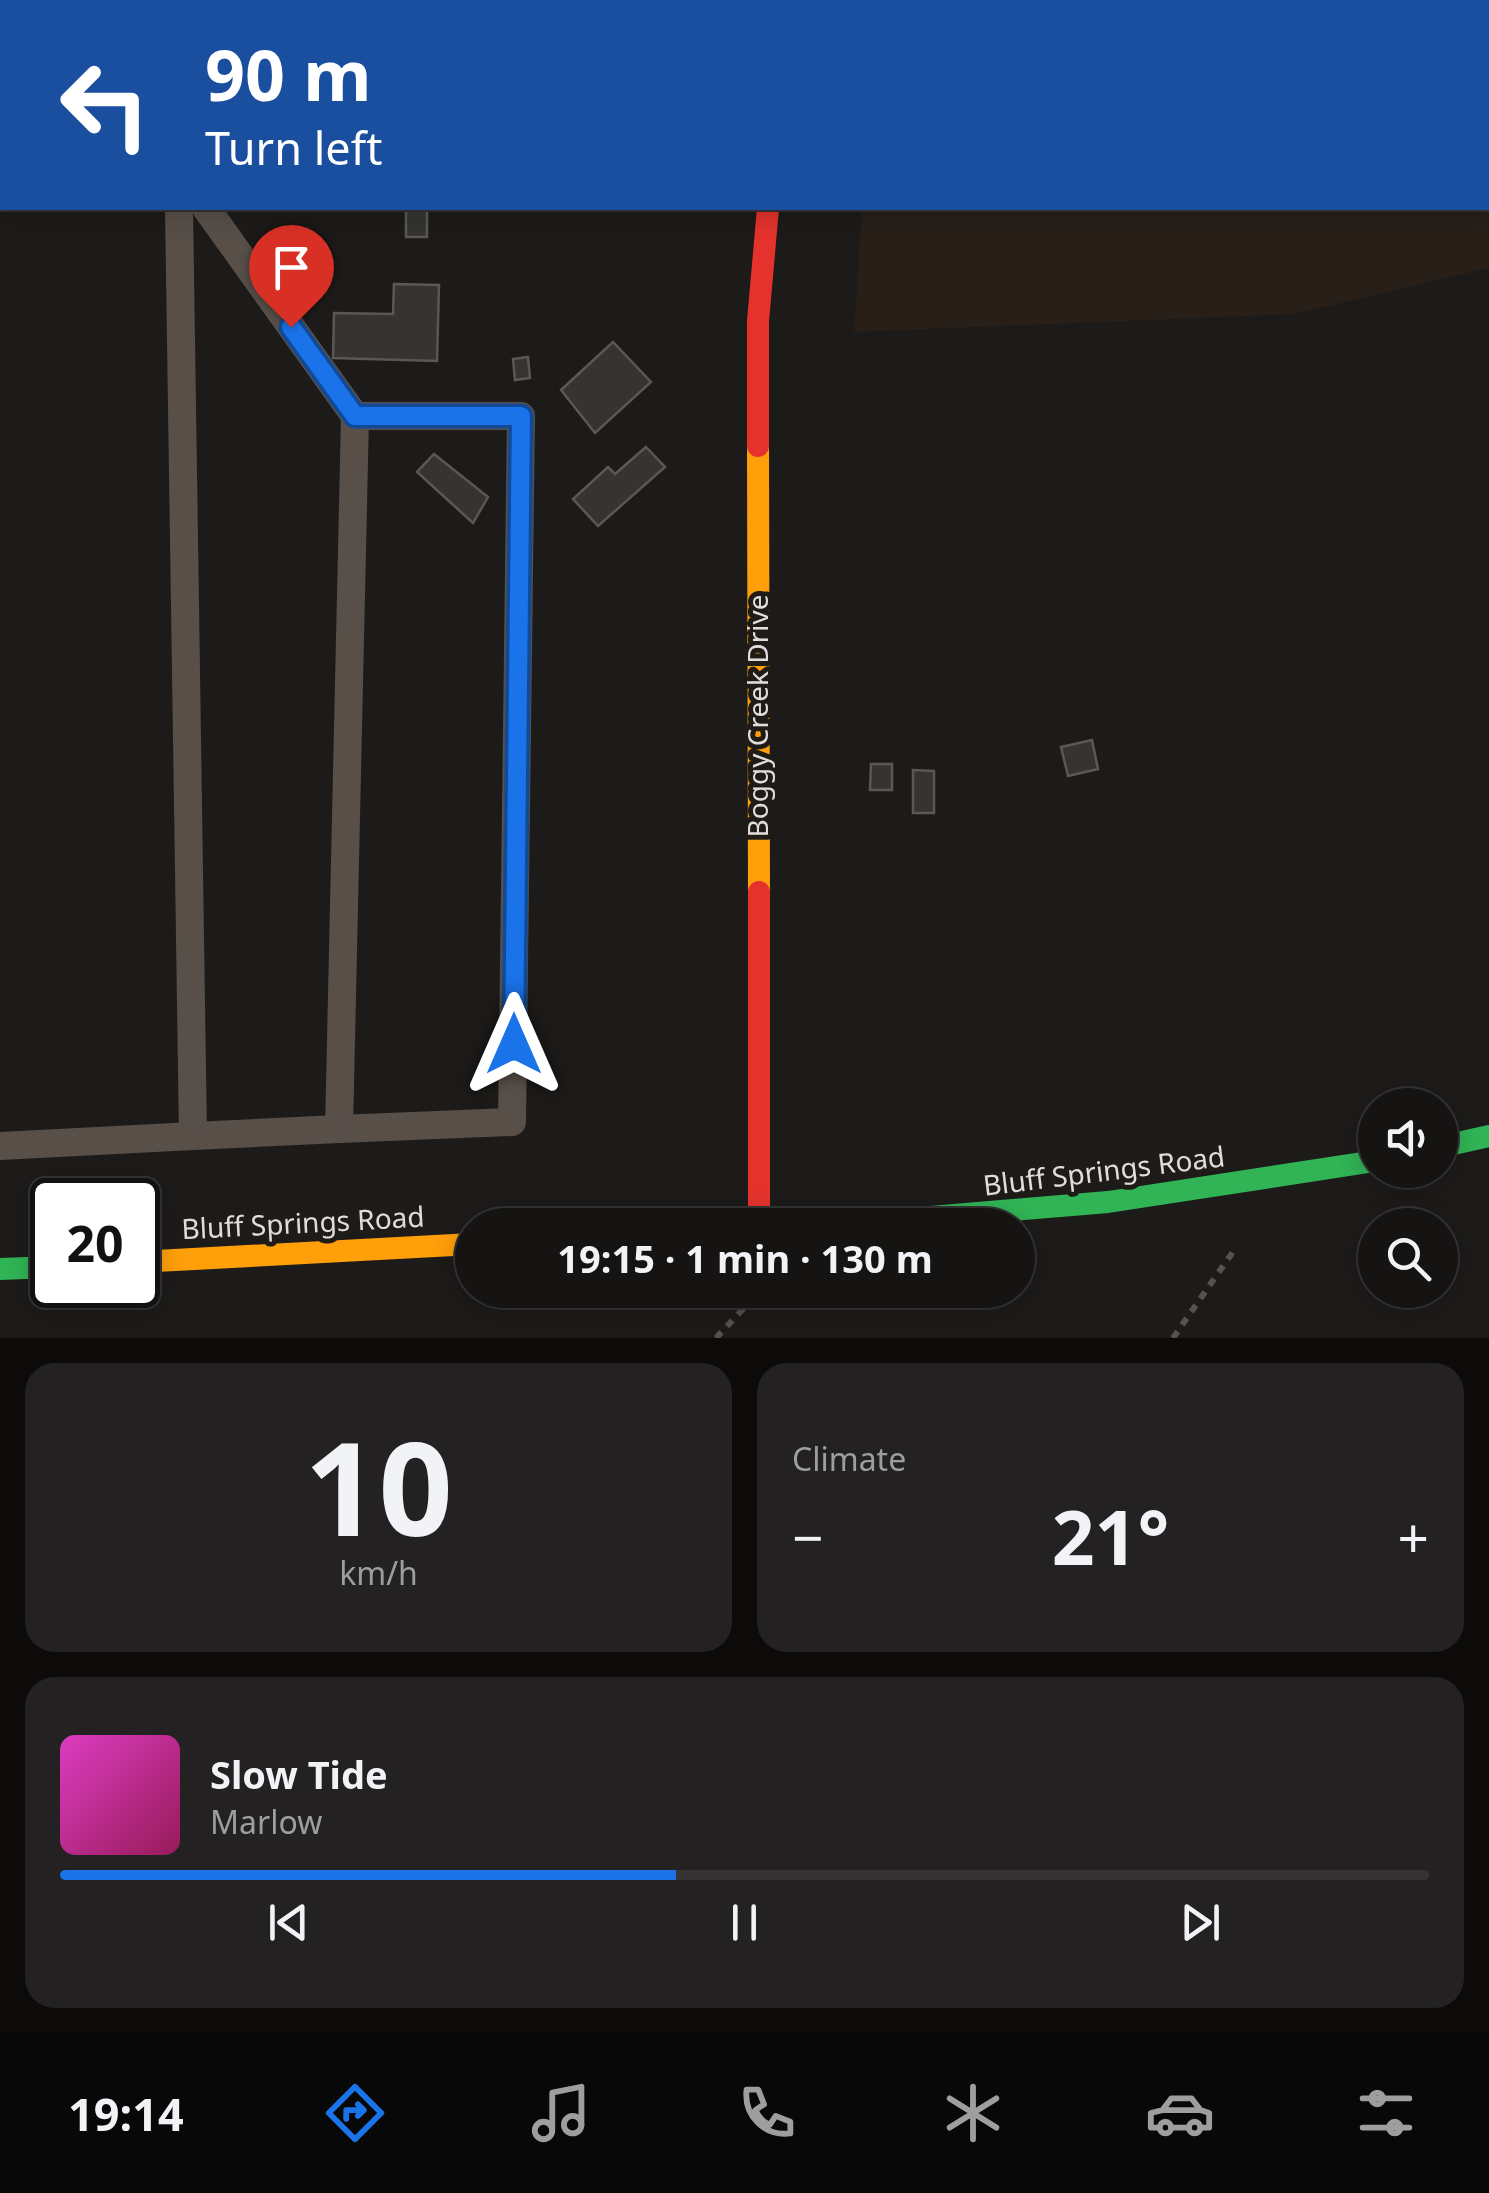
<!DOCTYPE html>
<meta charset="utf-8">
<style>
:root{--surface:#161413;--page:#232121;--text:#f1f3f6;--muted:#9e9ea0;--line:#353333;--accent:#1a73e8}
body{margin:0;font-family:"Noto Sans",sans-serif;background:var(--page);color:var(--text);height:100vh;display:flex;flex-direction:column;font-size:38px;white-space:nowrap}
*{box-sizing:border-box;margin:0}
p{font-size:32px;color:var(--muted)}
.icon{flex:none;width:55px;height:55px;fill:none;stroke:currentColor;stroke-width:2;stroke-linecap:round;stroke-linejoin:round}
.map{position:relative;height:1338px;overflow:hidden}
.details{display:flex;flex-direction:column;gap:25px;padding:25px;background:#0c0b0a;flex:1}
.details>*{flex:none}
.banner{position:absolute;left:0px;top:0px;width:1490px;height:210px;box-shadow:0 5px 25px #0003,0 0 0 2px var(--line);background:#1a4fa0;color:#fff;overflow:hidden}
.buttons{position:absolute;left:1358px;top:1088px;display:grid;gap:20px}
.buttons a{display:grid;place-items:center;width:100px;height:100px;border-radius:50%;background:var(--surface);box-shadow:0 5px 25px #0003,0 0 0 2px var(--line);font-size:50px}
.speed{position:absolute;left:30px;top:1178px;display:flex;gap:20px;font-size:50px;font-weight:700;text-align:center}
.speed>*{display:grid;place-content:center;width:130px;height:130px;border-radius:50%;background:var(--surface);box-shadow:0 5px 25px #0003,0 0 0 2px var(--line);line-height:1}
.speed .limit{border:5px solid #111;border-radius:15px;background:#fff;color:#111}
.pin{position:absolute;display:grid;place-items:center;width:85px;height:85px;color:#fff;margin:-102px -42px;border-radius:50% 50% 50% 0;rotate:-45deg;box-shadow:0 0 10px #0007}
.pin .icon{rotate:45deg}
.me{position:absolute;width:110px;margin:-55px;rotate:0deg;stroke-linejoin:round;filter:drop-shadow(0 0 8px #0008)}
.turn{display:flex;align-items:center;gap:35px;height:210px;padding:0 40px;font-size:45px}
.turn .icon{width:130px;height:130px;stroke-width:2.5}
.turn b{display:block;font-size:70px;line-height:85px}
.big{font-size:75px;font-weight:700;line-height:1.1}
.details .tile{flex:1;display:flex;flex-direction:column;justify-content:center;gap:15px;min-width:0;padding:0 35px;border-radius:30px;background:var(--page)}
.details .dial{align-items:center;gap:0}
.dial b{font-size:130px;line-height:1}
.song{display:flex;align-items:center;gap:30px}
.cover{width:120px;height:120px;border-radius:15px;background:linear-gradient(135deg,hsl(310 70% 55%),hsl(330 70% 35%))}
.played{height:10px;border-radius:5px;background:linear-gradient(90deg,var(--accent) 45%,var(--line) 45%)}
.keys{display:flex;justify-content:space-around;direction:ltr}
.heat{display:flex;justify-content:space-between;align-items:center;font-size:55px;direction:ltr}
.details .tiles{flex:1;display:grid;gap:25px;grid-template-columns:1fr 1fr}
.tile:last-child{grid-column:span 2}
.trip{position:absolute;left:455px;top:1208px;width:580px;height:100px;border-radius:50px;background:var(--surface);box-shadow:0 5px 25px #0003,0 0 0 2px var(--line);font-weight:700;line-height:100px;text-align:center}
.tabs{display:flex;height:160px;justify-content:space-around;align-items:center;background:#090808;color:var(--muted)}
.tabs .icon{width:70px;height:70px}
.tabs .on{color:var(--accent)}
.tabs b{font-size:45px;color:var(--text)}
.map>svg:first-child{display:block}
.built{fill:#271f18}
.building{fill:#363432;stroke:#5a5856;stroke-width:2.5}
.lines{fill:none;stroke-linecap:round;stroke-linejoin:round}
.path{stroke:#58524f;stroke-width:6;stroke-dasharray:8 8;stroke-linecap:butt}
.lane{stroke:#584f49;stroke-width:28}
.street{stroke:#584f49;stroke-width:52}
.fast{stroke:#30b455;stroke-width:22}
.slow{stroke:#ff9f0a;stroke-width:22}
.jam{stroke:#e5322d;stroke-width:22}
.route-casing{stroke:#114b97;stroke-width:25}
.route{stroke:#1a73e8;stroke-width:18}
.labels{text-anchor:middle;stroke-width:10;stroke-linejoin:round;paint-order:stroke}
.street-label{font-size:28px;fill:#e0ddda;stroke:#1f1b17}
</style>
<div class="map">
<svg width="1489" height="1338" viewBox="0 0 1489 1338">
<rect width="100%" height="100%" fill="#1d1b19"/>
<polygon class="built" points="948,0 1489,0 1489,268 1295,314 854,332 862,208 1488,208 1488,2"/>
<g class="building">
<rect x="406" y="208" width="21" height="29"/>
<polygon points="394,284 439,285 437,361 333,358 334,313 393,314"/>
<polygon points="613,342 651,382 595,433 561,390"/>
<polygon points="528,357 530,378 515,380 513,359"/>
<polygon points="646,447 665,467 598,526 573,499 608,467 615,474"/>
<polygon points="434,454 488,497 473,523 417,472"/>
<polygon points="1092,740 1098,769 1068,776 1061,747"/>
<polygon points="871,764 892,764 892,790 870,790"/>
<polygon points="913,770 934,771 934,813 913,813"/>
</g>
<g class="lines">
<g class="path">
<polyline points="716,1338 743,1309 746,1297"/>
<polyline points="1173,1338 1237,1246"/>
</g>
<g class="lane">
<polyline points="28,0 28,2"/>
<polyline points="173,0 173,2"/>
<polyline points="304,0 304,2"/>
<polyline points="1290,0 1305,2"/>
<polyline points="1249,2 1250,0"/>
<polyline points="1488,32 1489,32"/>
<polyline points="0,42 2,41"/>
<polyline points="1488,175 1489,176"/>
<polyline points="206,208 355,416 339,1129 512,1122 521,416 355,416"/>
<polyline points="193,1136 339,1129"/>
<polyline points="0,1146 193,1136 179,208"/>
</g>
<polyline class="street" points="849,2 850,0"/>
<g class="fast">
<polyline points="1440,1147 1489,1136"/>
<polyline points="837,1225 1108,1202 1375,1161"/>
<polyline points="0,1269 52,1267"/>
</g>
<g class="slow">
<polyline points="758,446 759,892"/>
<polyline points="138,1262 472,1244"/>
</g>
<g class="jam">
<polyline points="758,446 758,321 768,208"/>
<polyline points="759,892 759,1225"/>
</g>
</g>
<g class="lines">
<g class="route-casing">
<polyline id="route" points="291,327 355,416 521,416 514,1044"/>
</g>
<use href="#route" class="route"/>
</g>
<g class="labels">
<g class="street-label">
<text transform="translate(758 716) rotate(-90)" y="10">Boggy Creek Drive</text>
<text transform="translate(1104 1171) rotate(-7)" y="10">Bluff Springs Road</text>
<text transform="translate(303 1223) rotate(-3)" y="10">Bluff Springs Road</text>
</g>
</g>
</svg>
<div class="buttons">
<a><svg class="icon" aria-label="sound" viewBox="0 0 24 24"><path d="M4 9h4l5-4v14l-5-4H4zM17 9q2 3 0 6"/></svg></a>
<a><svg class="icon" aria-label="search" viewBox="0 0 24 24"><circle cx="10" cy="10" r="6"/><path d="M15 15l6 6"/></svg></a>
</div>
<div class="speed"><div class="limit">20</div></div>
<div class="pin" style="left:291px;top:327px;background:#d93025"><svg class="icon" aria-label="arrive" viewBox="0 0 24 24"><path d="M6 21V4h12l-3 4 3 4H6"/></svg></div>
<svg class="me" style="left:514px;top:1044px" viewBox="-20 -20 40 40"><path d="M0-17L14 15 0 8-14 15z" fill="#1a73e8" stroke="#fff" stroke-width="4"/></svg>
<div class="trip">19:15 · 1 min · 130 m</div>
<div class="banner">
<div class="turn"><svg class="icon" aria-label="left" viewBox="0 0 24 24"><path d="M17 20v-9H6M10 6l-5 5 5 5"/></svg><div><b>90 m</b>Turn left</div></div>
</div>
</div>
<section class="details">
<div class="tiles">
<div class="tile dial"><b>10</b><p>km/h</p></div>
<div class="tile"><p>Climate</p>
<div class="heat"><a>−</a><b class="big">21°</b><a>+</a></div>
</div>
<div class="tile">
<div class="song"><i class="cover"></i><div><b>Slow Tide</b><p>Marlow</p></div></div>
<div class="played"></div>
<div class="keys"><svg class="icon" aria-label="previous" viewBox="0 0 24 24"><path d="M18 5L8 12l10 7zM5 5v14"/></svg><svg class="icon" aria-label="pause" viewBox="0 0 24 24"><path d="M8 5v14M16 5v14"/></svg><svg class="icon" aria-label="next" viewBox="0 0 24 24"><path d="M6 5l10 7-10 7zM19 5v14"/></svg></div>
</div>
</div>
</section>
<nav class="tabs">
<b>19:14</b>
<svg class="icon on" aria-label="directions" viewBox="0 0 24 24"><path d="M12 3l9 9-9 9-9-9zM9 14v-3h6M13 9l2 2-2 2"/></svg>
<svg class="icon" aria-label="music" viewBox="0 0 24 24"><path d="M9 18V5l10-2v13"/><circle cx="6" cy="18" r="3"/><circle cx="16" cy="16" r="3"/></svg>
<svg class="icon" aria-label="phone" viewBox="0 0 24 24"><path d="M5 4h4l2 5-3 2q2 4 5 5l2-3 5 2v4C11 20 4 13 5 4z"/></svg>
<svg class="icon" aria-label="climate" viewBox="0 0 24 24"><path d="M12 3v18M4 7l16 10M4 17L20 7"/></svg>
<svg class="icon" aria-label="car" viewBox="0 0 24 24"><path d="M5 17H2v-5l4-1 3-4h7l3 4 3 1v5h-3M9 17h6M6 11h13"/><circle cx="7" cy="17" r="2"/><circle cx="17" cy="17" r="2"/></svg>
<svg class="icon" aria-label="filters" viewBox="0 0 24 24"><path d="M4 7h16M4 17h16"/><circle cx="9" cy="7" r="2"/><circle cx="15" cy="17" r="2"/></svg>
</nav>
